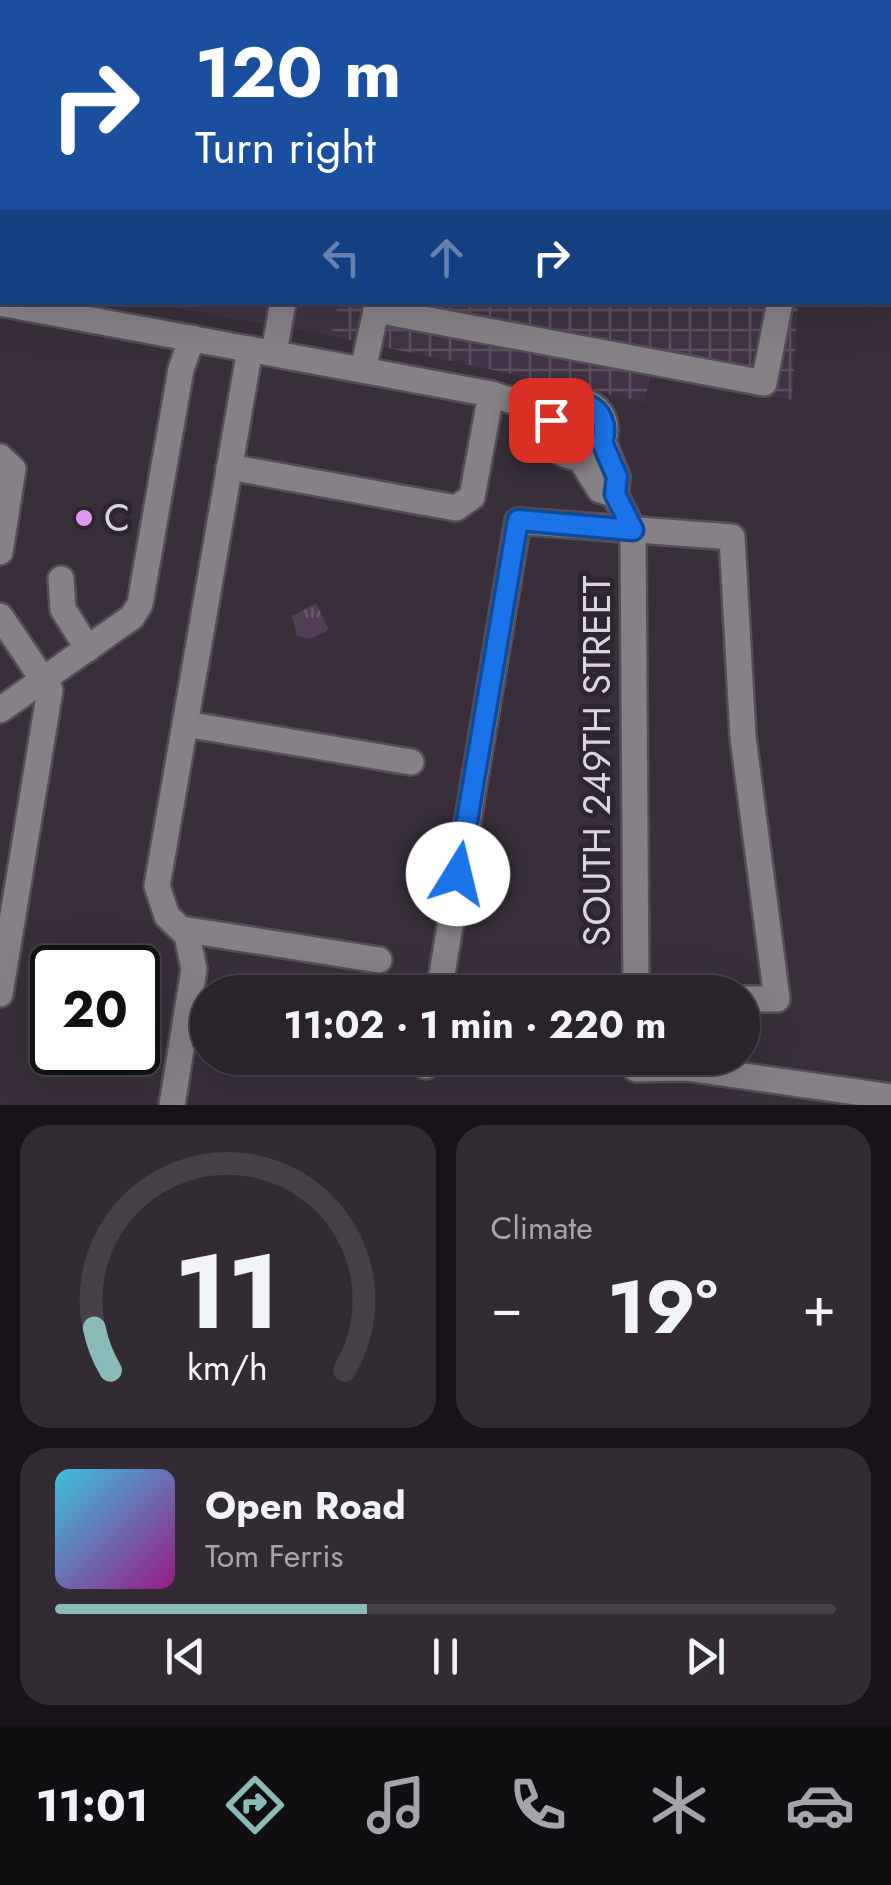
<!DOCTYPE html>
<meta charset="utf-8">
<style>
:root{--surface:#2a232c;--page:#322b34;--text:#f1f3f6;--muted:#a5a4a9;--line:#464048;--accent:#8bbbb9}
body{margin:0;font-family:Jost,sans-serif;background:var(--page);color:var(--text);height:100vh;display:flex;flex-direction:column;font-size:38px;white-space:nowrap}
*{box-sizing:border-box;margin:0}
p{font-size:32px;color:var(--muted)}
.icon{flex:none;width:55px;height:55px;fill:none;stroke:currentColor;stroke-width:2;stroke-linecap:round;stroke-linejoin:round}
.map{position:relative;height:1105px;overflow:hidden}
.side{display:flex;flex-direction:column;gap:20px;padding:20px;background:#171318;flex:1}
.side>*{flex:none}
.top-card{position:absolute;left:0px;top:0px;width:892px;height:305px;box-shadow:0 10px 40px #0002,0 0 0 2px var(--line);background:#1a4fa0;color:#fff;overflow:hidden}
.speed{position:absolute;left:30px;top:945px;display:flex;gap:20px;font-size:50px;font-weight:700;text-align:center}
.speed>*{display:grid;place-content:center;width:130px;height:130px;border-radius:50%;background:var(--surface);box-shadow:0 10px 40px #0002,0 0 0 2px var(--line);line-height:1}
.speed .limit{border:5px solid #111;border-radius:15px;background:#fff;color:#111}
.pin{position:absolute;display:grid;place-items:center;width:85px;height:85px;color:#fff;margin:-42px;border-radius:20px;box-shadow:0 5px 15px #0006}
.me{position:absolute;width:110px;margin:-55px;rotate:9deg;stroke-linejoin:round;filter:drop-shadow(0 0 8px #0008)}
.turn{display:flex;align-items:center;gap:35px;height:210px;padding:0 30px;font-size:45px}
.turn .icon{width:130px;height:130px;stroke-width:2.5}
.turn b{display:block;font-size:70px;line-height:85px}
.lanes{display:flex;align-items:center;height:95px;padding:0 30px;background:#0003;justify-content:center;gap:50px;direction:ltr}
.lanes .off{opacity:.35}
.big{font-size:75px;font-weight:700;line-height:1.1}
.side .widget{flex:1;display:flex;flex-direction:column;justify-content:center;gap:15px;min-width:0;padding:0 35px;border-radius:30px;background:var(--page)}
.side .dial{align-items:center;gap:0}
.dial svg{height:260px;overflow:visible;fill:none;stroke:var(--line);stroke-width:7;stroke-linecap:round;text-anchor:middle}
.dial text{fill:var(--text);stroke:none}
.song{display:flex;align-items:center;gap:30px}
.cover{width:120px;height:120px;border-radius:15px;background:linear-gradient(135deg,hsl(190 70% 55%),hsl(310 70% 35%))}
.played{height:10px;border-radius:5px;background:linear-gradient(90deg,var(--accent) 40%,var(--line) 40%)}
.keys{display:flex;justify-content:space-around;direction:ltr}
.heat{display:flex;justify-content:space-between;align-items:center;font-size:55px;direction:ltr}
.side .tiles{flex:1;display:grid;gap:20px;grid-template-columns:1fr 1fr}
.widget:last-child{grid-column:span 2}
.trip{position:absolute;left:190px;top:975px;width:570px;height:100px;border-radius:50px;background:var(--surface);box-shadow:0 10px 40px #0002,0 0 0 2px var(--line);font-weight:700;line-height:100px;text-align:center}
.tabs{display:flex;height:160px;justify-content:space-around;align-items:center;background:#110e12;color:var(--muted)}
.tabs .icon{width:70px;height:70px}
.tabs .active{color:var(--accent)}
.tabs b{font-size:45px;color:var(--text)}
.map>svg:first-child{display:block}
.built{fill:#413345}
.industrial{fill:url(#industrial-grid)}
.park{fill:url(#park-tufts)}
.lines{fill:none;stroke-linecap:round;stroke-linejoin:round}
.minor-casing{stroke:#554d58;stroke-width:30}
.minor{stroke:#868187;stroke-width:25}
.route-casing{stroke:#114b97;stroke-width:25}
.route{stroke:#1a73e8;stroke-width:18}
.poi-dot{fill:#de98f2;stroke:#2e2531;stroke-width:4}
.labels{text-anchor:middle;stroke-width:10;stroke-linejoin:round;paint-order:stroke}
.poi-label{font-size:38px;fill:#dbd5dd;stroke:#2e2531;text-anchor:start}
.street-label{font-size:38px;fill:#dbd5dd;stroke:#2e2531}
</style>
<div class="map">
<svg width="891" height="1105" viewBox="0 0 891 1105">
<defs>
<pattern id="industrial-grid" width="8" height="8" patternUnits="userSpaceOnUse" patternTransform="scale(2.5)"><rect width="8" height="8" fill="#413345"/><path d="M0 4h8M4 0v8" fill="none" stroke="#5c505f"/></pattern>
<pattern id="park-tufts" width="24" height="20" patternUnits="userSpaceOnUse" patternTransform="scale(2.5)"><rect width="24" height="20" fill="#503e55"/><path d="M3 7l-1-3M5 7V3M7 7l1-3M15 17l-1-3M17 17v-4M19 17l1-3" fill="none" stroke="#69596d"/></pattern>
</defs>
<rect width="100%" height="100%" fill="#382f3b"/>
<g class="built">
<polygon points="0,0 429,0 2,2 2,277"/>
<polygon points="145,303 338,303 331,336"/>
</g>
<g class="industrial">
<polygon points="429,0 852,0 428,2"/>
<polygon points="338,303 798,303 792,400 650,375 645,402 331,336"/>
</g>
<polygon class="park" points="316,603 329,630 310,639 297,636 292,616"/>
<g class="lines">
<g class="minor-casing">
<g id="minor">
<polyline points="118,0 122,2"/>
<polyline points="264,0 276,2"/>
<polyline points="78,2 82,0"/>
<polyline points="220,2 226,0"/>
<polyline points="409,2 409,0"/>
<polyline points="447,2 448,0"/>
<polyline points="0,93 2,94"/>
<polyline points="0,195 0,192"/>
<polyline points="0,303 491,394 525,405 551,420"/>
<polyline points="376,310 764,383 780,302"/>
<polyline points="274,353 283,302"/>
<polyline points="363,370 378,302"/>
<circle cx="577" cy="429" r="28"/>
<polyline points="603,442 617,477 615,495 633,530 636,992"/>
<polyline points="0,457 13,469 0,552"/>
<polyline points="580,458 600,490 615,495"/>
<polyline points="229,467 456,508 472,497 491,394"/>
<polyline points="61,579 63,609 88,649"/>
<polyline points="0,616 50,690 0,994"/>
<polyline points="0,710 132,617 140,604 181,369 192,338"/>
<polyline points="185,724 411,762"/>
<polyline points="181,929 379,960"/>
<polyline points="439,992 518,521 732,537 743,737 777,999 742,999"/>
<polyline points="636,1058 636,1069 687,1068 891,1097"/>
<polyline points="426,1066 428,1058"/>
<polyline points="172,1105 194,969 187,935 167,916 157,886 250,349"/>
</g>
</g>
<use href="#minor" class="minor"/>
</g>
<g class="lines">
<g class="route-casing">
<path id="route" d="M458 874 518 520 633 530 615 494 617 477 602 442C614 406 570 387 551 420"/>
</g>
<use href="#route" class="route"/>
</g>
<circle class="poi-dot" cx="84" cy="518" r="10"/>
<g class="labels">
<g class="poi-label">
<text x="104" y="531">C</text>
</g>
<g class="street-label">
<text transform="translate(597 761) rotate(-90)" y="13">SOUTH 249TH STREET</text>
</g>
</g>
</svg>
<div class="speed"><div class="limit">20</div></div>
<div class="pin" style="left:551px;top:420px;background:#d93025"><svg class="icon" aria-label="arrive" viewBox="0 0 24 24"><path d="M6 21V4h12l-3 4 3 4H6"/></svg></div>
<svg class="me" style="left:458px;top:874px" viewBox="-20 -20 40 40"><circle r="19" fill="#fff"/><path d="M0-13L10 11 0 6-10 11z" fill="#1a73e8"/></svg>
<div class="trip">11:02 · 1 min · 220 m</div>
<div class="top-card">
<div class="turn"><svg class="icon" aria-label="right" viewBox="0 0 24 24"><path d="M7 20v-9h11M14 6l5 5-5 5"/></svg><div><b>120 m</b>Turn right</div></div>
<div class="lanes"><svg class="icon off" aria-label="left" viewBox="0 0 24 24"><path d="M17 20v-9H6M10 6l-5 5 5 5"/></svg><svg class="icon off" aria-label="ahead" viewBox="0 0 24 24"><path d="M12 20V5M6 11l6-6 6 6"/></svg><svg class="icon" aria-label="right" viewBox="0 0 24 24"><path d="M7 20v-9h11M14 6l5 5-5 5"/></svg></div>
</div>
</div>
<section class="side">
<div class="tiles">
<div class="widget dial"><svg viewBox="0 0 100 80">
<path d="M14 69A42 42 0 1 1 86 69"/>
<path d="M14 69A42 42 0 0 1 9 56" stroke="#8bbbb9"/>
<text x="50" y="56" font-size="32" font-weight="700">11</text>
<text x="50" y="72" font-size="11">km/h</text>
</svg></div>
<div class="widget"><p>Climate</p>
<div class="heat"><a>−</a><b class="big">19°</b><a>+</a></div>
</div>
<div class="widget">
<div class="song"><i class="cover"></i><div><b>Open Road</b><p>Tom Ferris</p></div></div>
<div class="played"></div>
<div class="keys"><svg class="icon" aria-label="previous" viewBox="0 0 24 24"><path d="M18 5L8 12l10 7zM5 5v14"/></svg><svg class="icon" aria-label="pause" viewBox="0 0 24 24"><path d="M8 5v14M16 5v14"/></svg><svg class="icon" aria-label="next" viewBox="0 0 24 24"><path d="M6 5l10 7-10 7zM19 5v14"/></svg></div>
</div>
</div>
</section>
<nav class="tabs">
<b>11:01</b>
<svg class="icon active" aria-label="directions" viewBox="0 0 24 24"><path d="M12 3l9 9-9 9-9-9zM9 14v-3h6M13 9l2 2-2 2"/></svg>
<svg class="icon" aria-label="music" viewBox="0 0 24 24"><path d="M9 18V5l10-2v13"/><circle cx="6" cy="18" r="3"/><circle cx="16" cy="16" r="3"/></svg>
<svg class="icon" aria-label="phone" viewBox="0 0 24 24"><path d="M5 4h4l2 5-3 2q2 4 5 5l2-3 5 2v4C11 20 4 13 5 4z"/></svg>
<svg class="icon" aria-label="climate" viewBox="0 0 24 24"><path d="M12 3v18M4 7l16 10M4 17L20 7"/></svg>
<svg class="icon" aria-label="car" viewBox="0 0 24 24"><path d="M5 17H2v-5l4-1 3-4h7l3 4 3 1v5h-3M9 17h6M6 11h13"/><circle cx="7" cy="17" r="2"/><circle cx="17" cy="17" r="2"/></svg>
</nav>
